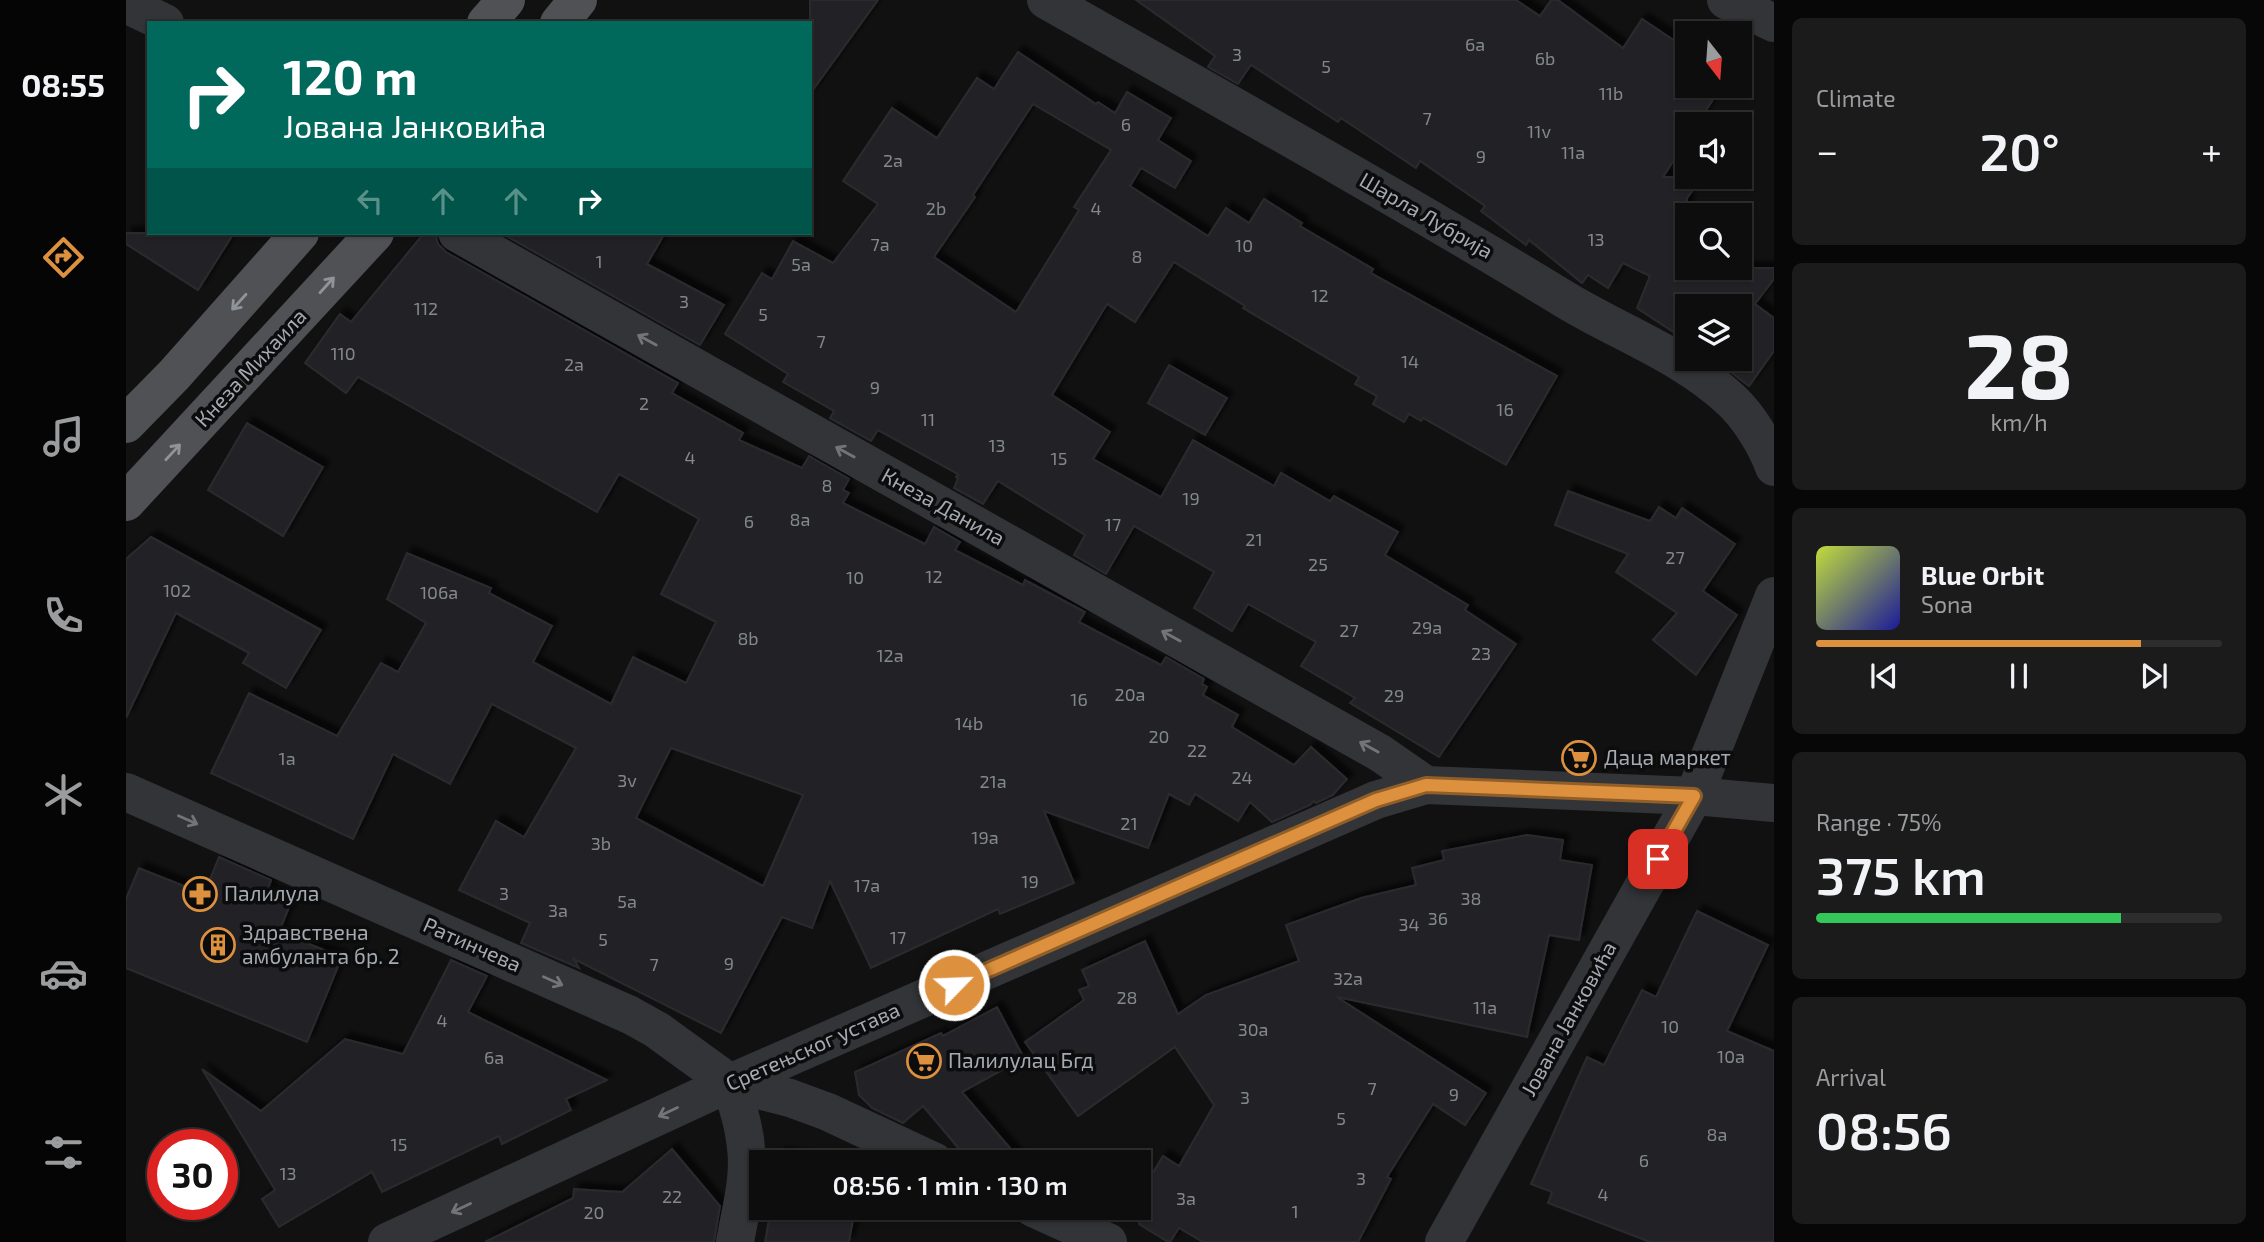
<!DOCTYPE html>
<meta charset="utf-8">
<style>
:root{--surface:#0d0d0e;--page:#1b1b1c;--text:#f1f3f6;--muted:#9a9c9e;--line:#2d2d2e;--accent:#dd913e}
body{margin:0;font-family:"Exo 2",sans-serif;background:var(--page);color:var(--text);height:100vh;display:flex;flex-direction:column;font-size:26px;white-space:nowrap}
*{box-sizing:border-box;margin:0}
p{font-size:23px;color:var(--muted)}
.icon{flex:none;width:38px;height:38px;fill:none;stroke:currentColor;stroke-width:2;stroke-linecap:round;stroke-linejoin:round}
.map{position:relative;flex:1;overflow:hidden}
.side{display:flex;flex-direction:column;gap:18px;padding:18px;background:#070708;width:490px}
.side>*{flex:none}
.guide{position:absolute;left:21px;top:21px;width:665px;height:214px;border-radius:0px;box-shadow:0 2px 5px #0004,0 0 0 2px var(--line);background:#00695c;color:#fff;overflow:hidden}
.needle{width:46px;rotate:163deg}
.fabs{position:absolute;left:1549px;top:21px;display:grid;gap:14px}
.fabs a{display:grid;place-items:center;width:77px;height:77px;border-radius:0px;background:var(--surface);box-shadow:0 2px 5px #0004,0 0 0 2px var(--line);font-size:35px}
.speed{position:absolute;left:21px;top:1129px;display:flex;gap:14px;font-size:35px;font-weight:700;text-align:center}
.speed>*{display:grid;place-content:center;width:91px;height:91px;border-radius:50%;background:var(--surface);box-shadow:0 2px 5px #0004,0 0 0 2px var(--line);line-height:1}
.speed .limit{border:10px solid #d22;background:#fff;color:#111}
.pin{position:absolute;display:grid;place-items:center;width:60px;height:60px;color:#fff;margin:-30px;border-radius:14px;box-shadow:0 4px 10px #0006}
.me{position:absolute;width:77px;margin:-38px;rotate:66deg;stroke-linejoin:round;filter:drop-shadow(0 0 5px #0008)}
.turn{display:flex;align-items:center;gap:24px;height:147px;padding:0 21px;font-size:32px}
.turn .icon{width:91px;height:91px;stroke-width:2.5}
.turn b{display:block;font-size:49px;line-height:60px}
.lanes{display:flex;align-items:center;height:66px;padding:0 21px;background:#0003;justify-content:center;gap:35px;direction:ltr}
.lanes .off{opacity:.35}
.big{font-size:52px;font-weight:600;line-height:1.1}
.side .card{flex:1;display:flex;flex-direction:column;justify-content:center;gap:10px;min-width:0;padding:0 24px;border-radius:10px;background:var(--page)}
.side .dial{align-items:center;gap:0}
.dial b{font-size:91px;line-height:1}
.song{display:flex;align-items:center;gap:21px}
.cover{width:84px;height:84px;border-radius:10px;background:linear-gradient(135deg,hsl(70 70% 55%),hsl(240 70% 35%))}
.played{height:7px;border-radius:4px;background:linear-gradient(90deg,var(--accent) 80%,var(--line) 80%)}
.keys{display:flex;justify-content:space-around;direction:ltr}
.heat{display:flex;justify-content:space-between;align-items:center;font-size:38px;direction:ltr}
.charge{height:10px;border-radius:5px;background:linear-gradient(90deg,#34c759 75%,var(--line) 0)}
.trip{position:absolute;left:623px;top:1150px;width:402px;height:70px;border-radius:0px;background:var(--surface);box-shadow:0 2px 5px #0004,0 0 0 2px var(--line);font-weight:600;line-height:70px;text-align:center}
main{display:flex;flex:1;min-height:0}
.tabs{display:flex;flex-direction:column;width:126px;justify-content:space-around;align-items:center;background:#050506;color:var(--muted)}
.tabs .icon{width:49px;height:49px}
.tabs .selected{color:var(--accent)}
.tabs b{font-size:32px;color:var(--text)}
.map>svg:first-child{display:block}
.building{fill:#242426;stroke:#2b2c2e;stroke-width:2;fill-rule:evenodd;filter:url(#shadow)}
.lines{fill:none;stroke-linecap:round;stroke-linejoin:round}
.minor{stroke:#323437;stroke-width:38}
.major{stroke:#4f5155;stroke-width:38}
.oneway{stroke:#8f949a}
.oneway2{stroke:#71757a}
.route-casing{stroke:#905e28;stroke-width:18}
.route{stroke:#dd913e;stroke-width:12}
.labels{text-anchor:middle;stroke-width:7;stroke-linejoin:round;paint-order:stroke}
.number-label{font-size:18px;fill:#83888e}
.street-label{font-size:21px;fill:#a4aab1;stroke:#0c0c0d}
.poi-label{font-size:21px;fill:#a4aab1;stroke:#0c0c0d;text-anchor:start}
</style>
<main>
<nav class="tabs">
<b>08:55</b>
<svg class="icon selected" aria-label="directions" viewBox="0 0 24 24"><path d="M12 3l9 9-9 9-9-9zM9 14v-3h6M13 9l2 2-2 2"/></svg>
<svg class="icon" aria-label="music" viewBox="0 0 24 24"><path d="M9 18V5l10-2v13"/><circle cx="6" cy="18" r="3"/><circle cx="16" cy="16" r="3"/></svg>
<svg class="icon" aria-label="phone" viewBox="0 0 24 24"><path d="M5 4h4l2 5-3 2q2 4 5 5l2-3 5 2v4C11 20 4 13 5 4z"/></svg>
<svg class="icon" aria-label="climate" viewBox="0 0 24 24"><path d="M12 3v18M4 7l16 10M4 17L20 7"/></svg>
<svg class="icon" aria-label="car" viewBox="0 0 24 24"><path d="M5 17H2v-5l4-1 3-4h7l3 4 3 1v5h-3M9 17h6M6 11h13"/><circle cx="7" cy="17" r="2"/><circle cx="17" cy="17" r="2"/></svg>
<svg class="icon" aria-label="filters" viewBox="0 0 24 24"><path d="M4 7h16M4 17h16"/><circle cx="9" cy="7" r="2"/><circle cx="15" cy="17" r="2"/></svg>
</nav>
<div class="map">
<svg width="1648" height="1242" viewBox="0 0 1648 1242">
<defs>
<filter id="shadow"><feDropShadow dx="6" dy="-6" stdDeviation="2" flood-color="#0009"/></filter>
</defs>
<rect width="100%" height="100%" fill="#111112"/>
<g class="building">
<polygon points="684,0 752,0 684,94"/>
<polygon points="1010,0 1390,0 1414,16 1425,0 1432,0 1497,48 1516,19 1561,49 1561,86 1596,86 1571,124 1561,124 1561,140 1537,177 1577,177 1561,198 1561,268 1648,268 1648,279 1629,304 1648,318 1648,351 1623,386 1588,359 1614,359 1614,306 1561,306 1561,341 1511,308 1524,276 1497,263 1482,288 1462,275 1456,283 1403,240 1400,245 1355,211 1359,206 1294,161 1290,168 1215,118 1212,122 1125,65 1112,84 1082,67 1089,56"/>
<path d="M892 52 970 104 972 102 989 113 1001 92 1045 118 1032 140 1065 161 1049 188 1015 168 1004 186 1082 236 1100 208 1123 223 1138 199 1176 223 1174 226 1247 269 1245 273 1431 376 1380 465 1297 418 1295 421 1283 414 1278 422 1247 404 1251 396 1229 384 1233 377 1117 308 1119 306 1048 262 1009 322 981 304 926 395 984 432 967 459 1035 497 1067 440 1148 486 1155 473 1204 501 1208 496 1272 532 1259 555 1342 605 1339 610 1390 644 1313 757 1224 703 1229 698 1175 666 1190 642 1122 604 1106 631 1068 608 1088 572 1008 526 980 574 948 555 959 535 872 481 857 504 828 488 832 478 830 477 832 474 752 430 745 441 704 418 708 411 657 382 662 374 599 334 636 273 646 279 667 241 707 263 752 204 717 181 766 108 811 138 851 78 868 89ZM907 104 985 150 948 207 953 210 890 312 808 257 849 197 847 195Z"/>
<polygon points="0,233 108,233 72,290 0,244"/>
<path d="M298 233H309L312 244 320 252 552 383 546 393 617 433 613 440 676 468 683 456 723 479 717 490 723 493 717 503 799 544 808 527 834 542 829 550 897 585 899 580 959 612 953 622 1035 665 1040 657 1078 679 1076 684 1081 687 1077 695 1112 715 1106 727 1168 765 1185 747 1221 779 1207 795 1190 803 1188 801 1184 805 1146 822 1124 802 1112 821 1069 794 1063 805 1043 794 1022 848 918 811 948 883 874 914 872 909 745 968 704 881 686 928 656 917 595 1033 448 959 453 968 395 943 404 923 333 890 370 821 398 837 450 748 366 704 324 784 267 754 227 839 85 773 123 693 211 736 255 663 272 672 300 623 261 599 281 553 365 588 363 593 426 626 407 662 485 704 507 657 560 683 590 622 535 594 573 519 493 474 471 512 232 377 220 393 179 363 214 314 225 322ZM545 748 677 795 637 886 510 818Z"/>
<polygon points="375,233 539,233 521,264 598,305 574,345"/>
<polygon points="1043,365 1101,398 1079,435 1022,403"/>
<polygon points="121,423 197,467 157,536 82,490"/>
<polygon points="1442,491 1524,521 1533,507 1550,518 1556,508 1609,544 1577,591 1611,615 1570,675 1527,640 1551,613 1490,572 1502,554 1429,525"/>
<polygon points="25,537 195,630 160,688 117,663 123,653 50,613 0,718 0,559"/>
<polygon points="1401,835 1437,840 1434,860 1466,865 1453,940 1423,935 1401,1037 1211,997 1360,1093 1339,1125 1307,1104 1261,1177 1265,1179 1232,1242 1077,1242 1053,1228 1044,1242 1042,1242 1013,1224 1013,1196 1037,1156 1053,1166 1088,1105 1049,1047 952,1116 899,1042 958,1000 953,990 963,986 956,970 1019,941 1052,1014 1080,995 1173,961 1160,925 1235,898 1290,885 1286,868 1318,860 1316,851"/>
<polygon points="93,857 145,880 142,890 166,900 153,932 216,957 181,1042 0,968 0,899 13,868 78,894"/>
<polygon points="1571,911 1642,945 1601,1031 1648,1051 1648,1242 1524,1242 1422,1203 1426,1192 1405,1184 1461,1057 1478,1065 1516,990 1530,997"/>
<polygon points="325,960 361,976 342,1012 481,1080 440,1099 445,1110 376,1144 373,1136 256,1192 246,1172 153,1227 136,1199 149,1190 76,1069 135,1111 219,1039 277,1054"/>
<polygon points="871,1007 898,1058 836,1092 896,1162 844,1162 797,1106 777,1123 746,1108 733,1095 729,1072 815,1033 817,1036"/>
<polygon points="546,1149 594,1206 588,1242 359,1242 447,1198 448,1189 496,1192"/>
<polygon points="654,1153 701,1161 701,1162 652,1162"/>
<polygon points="645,1208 729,1208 723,1242 639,1242"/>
</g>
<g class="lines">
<g class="minor">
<path d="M920 0C1095 99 1271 197 1443 302 1497 334 1560 357 1606 401 1623 417 1640 445 1648 467"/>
<polyline points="1600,0 1648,23"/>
<polyline points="0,4 39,23"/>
<polyline points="331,233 1254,753 1300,785"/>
<polyline points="0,792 504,1015 531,1030 604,1083 664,1098 702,1112 809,1162"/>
<path d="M604 1083C611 1104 618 1125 620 1148 624 1178 614 1212 609 1242"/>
<polyline points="907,1208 982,1242"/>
<polyline points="261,1242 604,1083 1250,800 1300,785 1568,796 1648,803"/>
<polyline points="1318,1242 1568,796 1648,596"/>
</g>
<g class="major">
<polyline points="360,23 380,0"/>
<polyline points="433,23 452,0"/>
<polyline points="0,424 48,375 174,233"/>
<polyline points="0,502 249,233"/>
</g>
</g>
<defs><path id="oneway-shaft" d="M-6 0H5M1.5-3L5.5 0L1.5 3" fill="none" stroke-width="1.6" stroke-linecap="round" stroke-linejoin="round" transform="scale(1.75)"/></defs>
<g class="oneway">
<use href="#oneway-shaft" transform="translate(201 285) rotate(-48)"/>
<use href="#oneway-shaft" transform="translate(113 302) rotate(132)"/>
<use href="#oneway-shaft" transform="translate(47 452) rotate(-47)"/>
</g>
<g class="oneway2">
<use href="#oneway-shaft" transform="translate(521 340) rotate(-151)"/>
<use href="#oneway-shaft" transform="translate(719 452) rotate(-151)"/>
<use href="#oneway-shaft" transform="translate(1045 636) rotate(-151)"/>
<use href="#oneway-shaft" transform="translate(1243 747) rotate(-151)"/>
<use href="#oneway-shaft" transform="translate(62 820) rotate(24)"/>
<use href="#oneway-shaft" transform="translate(427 981) rotate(24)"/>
<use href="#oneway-shaft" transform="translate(542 1112) rotate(155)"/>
<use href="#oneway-shaft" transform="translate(335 1208) rotate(155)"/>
</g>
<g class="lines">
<g class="route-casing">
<polyline id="route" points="828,985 1250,800 1300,785 1568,796 1532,859"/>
</g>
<use href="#route" class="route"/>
</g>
<defs>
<g id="supermarket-ring" transform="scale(1.75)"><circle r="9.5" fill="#0c0c0d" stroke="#dd913e" stroke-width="1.5"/><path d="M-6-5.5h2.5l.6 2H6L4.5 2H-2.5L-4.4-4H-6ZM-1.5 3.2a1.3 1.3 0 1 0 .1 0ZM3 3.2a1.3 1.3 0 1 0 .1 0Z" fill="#dd913e"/></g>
<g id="pharmacy-ring" transform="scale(1.75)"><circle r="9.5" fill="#0c0c0d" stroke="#dd913e" stroke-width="1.5"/><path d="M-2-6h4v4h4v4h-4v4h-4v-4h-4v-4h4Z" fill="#dd913e"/></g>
<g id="building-ring" transform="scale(1.75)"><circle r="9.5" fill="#0c0c0d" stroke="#dd913e" stroke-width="1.5"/><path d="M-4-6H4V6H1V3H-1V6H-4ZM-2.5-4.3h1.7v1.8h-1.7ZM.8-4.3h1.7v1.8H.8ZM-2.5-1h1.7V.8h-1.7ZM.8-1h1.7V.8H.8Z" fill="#dd913e"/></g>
</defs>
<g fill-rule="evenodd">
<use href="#supermarket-ring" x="1453" y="758"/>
<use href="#pharmacy-ring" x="74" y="894"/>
<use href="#building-ring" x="92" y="945"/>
<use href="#supermarket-ring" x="798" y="1061"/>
</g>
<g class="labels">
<g class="number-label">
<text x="1349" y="51">6a</text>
<text x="1111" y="61">3</text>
<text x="1419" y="65">6b</text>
<text x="1200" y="73">5</text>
<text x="1485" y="100">11b</text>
<text x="1301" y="125">7</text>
<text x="1000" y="131">6</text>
<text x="1413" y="138">11v</text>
<text x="1447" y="159">11a</text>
<text x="1355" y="163">9</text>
<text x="767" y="167">2a</text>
<text x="810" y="215">2b</text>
<text x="970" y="215">4</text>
<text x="1470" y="246">13</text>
<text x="754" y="251">7a</text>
<text x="1118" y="252">10</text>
<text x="1011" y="263">8</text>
<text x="473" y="268">1</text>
<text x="675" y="271">5a</text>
<text x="1194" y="302">12</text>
<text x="558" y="308">3</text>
<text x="300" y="315">112</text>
<text x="637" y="321">5</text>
<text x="695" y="348">7</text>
<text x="217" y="360">110</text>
<text x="1284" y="368">14</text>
<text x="448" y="371">2a</text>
<text x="749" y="394">9</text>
<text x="518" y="410">2</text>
<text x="1379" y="416">16</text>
<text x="802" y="426">11</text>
<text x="871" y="452">13</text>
<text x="564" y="464">4</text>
<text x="933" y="465">15</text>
<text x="701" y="492">8</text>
<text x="1065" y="505">19</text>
<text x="674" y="526">8a</text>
<text x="623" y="528">6</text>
<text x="987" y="531">17</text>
<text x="1128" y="546">21</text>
<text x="1549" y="564">27</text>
<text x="1192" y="571">25</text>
<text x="808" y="583">12</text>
<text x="729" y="584">10</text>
<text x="51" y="597">102</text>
<text x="313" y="599">106a</text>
<text x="1301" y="634">29a</text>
<text x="1223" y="637">27</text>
<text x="622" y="645">8b</text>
<text x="1355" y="660">23</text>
<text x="764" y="662">12a</text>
<text x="1004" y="701">20a</text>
<text x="1268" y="702">29</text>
<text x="953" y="706">16</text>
<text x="843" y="730">14b</text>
<text x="1033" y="743">20</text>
<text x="1071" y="757">22</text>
<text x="161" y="765">1a</text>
<text x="1116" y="784">24</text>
<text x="501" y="787">3v</text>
<text x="867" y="788">21a</text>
<text x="1003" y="830">21</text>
<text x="859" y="844">19a</text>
<text x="475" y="850">3b</text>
<text x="904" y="888">19</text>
<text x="741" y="892">17a</text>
<text x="378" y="900">3</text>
<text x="1345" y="905">38</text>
<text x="501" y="908">5a</text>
<text x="432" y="917">3a</text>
<text x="1312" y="925">36</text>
<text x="1283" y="931">34</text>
<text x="772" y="944">17</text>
<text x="477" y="946">5</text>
<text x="603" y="970">9</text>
<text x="528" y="971">7</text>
<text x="1222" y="985">32a</text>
<text x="1001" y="1004">28</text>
<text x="1359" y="1014">11a</text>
<text x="316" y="1027">4</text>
<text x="1544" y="1033">10</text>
<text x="1127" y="1036">30a</text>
<text x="1605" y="1063">10a</text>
<text x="368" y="1064">6a</text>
<text x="1246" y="1095">7</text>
<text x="1328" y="1101">9</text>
<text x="1119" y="1104">3</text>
<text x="1215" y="1125">5</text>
<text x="1591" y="1141">8a</text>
<text x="273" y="1151">15</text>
<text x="1518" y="1167">6</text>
<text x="162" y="1180">13</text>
<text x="1235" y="1185">3</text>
<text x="1477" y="1201">4</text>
<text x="546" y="1203">22</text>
<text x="1060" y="1205">3a</text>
<text x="1169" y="1218">1</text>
<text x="468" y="1219">20</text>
</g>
<g class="street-label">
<text transform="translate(1300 216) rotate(30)" y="7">Шарла Лубрија</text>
<text transform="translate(125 368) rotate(-47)" y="7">Кнеза Михаила</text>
<text transform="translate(817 507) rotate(29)" y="7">Кнеза Данила</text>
<text transform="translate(346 945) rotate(24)" y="7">Ратинчева</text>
<text transform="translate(1443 1019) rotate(-61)" y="7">Јована Јанковића</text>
<text transform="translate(687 1047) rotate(-24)" y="7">Сретењског устава</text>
</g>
<g class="poi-label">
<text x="1478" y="765">Даца маркет</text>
<text x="98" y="901">Палилула</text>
<text x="116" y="940">Здравствена<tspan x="116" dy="24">амбуланта бр. 2</tspan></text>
<text x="822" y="1068">Палилулац Бгд</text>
</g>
</g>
</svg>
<div class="fabs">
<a><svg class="needle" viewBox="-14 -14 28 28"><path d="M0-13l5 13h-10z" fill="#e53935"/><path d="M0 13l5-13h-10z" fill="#9a9c9e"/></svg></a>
<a><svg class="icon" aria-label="sound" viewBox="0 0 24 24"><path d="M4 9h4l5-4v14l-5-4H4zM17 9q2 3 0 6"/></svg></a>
<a><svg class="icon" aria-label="search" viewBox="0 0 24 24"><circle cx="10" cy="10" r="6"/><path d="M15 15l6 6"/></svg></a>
<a><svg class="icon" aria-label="layers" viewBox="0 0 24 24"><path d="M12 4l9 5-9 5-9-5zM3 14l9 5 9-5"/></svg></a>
</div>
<div class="speed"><div class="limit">30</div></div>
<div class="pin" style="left:1532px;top:859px;background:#d93025"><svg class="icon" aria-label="arrive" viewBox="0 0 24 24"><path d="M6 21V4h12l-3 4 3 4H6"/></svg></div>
<svg class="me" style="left:828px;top:985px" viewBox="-20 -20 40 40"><circle r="17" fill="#dd913e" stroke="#fff" stroke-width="3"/><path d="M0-11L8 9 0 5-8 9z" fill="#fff"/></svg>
<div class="trip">08:56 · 1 min · 130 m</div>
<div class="guide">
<div class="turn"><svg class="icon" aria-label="right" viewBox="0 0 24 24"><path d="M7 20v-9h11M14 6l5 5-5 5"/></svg><div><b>120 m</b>Јована Јанковића</div></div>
<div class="lanes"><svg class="icon off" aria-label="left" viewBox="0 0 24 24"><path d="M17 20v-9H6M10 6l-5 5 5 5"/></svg><svg class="icon off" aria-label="ahead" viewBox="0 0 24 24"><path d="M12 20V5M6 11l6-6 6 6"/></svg><svg class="icon off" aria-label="ahead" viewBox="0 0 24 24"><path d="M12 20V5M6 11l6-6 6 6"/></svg><svg class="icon" aria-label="right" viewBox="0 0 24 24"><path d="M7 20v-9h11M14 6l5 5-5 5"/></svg></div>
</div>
</div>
<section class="side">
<div class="card"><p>Climate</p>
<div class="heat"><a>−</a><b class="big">20°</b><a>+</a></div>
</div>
<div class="card dial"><b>28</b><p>km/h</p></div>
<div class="card">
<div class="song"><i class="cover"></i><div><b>Blue Orbit</b><p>Sona</p></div></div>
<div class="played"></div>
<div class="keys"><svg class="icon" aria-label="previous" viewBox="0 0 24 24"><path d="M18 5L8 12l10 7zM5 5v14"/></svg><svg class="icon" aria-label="pause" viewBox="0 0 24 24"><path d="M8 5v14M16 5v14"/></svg><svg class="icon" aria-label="next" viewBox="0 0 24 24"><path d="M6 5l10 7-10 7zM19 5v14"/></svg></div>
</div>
<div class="card"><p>Range · 75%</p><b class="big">375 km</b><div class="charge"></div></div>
<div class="card"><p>Arrival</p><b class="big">08:56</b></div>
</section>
</main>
